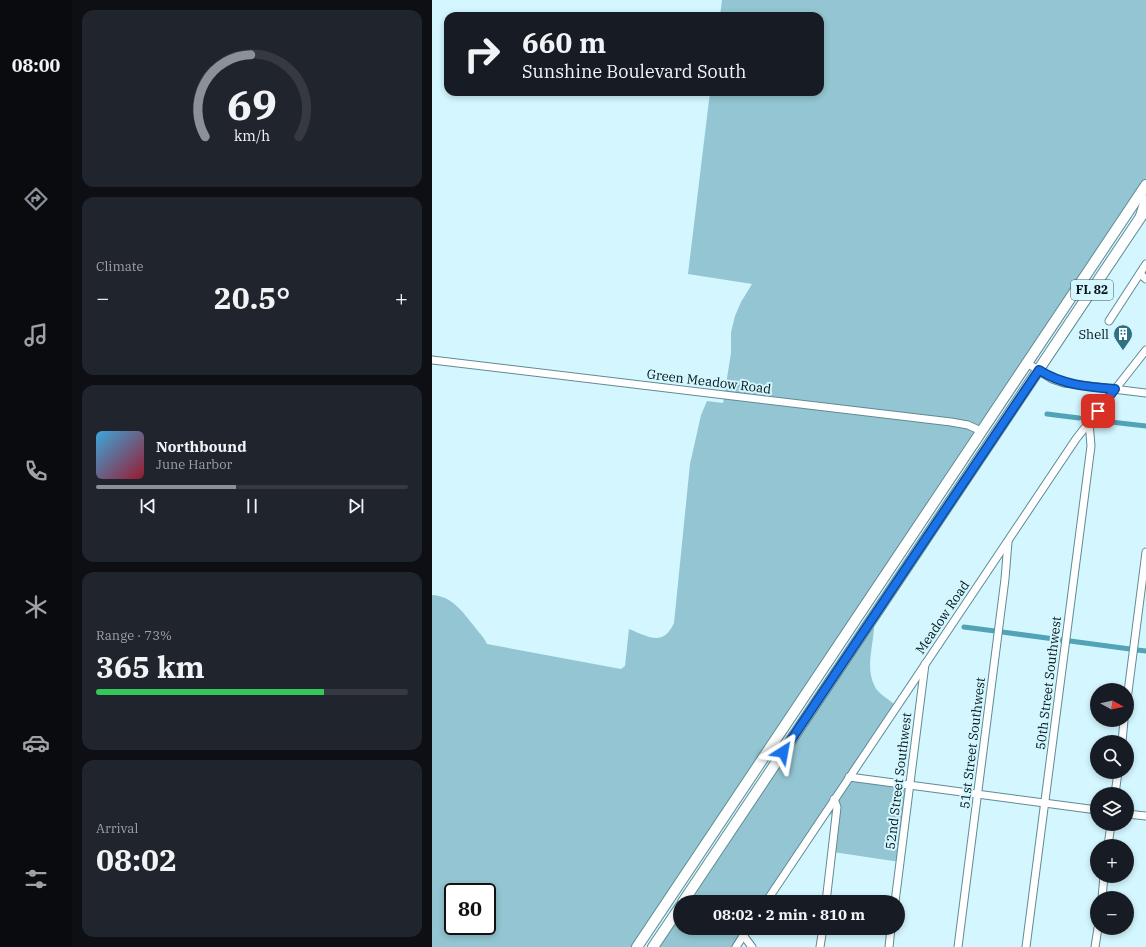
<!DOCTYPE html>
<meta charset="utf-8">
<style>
:root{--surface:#171b24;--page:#20242c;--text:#f1f3f6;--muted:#9ea1a6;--line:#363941;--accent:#8c9099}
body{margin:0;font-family:"IBM Plex Serif",serif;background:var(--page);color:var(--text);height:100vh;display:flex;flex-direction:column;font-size:15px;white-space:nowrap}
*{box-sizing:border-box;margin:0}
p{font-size:13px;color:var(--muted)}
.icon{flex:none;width:22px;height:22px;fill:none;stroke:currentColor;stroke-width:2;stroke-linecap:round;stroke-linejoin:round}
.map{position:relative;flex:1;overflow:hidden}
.drawer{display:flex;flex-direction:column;gap:10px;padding:10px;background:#0d0f14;width:360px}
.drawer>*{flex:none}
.guide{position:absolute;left:12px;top:12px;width:380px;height:84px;border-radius:12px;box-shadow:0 2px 6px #0003;background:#171b24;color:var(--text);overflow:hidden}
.needle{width:26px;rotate:98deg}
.buttons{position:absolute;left:658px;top:683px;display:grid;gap:8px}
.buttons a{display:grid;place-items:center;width:44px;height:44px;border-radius:50%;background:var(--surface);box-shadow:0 2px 6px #0003;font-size:20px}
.speed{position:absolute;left:12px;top:883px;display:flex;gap:8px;font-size:20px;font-weight:700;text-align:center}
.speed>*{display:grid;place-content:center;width:52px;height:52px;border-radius:50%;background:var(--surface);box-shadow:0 2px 6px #0003;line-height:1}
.speed .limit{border:2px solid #111;border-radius:6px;background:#fff;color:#111}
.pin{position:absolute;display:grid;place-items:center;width:34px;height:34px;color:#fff;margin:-17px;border-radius:8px;box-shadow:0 2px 6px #0006}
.me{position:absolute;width:44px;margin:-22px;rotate:34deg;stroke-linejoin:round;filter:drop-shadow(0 0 3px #0008)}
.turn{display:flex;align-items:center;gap:14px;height:84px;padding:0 12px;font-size:18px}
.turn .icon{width:52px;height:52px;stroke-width:2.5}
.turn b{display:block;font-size:28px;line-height:34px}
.big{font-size:30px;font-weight:700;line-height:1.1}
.drawer .widget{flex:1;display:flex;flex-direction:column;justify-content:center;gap:6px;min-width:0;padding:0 14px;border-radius:12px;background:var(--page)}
.drawer .dial{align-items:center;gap:0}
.dial svg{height:104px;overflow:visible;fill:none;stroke:var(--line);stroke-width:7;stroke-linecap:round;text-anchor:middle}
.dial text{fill:var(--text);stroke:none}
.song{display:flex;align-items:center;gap:12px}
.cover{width:48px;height:48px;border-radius:6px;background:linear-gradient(135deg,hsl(200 70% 55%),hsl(350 70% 35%))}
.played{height:4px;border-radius:2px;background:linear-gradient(90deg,var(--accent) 45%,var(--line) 45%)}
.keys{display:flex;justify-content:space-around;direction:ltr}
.heat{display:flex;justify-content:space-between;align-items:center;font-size:22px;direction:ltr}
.charge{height:6px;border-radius:3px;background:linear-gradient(90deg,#34c759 73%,var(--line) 0)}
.trip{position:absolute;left:241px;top:895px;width:232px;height:40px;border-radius:20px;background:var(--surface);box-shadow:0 2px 6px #0003;font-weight:700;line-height:40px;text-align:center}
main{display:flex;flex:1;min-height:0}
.tabs{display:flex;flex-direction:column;width:72px;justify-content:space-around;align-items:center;background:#090b0e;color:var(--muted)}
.tabs .icon{width:28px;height:28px}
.tabs .on{color:var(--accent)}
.tabs b{font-size:18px;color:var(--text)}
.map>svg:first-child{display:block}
.green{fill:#93c6d2;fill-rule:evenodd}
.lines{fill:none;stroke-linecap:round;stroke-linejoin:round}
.canal{stroke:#52a3b6;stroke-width:5}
.minor-casing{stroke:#608a94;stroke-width:9}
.highway-casing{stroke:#608a94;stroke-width:12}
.minor{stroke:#fff;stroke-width:7}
.highway{stroke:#fff;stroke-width:10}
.route-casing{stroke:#114b97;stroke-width:10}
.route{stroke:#1a73e8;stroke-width:7}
.labels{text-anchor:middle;stroke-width:4;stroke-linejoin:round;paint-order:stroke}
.shield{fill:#d3f6ff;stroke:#41575d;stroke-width:1}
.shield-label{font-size:12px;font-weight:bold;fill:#031317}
.poi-label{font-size:13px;fill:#031317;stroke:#d3f6ff;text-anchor:end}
.street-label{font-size:13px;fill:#031317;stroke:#d3f6ff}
</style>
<main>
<nav class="tabs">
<b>08:00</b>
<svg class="icon on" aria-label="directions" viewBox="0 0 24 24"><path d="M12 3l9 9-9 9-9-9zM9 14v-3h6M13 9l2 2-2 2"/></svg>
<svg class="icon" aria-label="music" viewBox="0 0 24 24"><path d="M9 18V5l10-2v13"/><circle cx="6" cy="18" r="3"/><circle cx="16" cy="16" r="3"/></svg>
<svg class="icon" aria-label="phone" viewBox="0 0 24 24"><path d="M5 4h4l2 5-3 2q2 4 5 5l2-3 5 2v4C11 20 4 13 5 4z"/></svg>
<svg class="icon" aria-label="climate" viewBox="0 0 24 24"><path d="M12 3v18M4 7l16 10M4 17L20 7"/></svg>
<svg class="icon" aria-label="car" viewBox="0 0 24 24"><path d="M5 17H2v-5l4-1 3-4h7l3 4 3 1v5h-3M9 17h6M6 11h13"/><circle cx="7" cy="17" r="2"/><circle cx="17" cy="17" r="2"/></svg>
<svg class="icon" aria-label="filters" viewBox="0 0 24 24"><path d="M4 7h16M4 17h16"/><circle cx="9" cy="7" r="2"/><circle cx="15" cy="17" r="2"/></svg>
</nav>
<section class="drawer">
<div class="widget dial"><svg viewBox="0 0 100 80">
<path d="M14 69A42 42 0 1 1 86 69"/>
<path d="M14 69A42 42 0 0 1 49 6" stroke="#8c9099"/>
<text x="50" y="56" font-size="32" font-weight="700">69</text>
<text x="50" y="72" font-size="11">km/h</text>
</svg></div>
<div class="widget"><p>Climate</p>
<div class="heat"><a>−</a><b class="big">20.5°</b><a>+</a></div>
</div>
<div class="widget">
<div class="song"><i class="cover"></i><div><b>Northbound</b><p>June Harbor</p></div></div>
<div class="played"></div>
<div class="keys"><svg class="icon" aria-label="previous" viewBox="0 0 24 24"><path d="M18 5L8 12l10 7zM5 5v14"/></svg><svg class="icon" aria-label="pause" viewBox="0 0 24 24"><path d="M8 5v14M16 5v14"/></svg><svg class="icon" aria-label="next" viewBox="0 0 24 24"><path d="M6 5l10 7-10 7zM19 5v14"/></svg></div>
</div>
<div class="widget"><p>Range · 73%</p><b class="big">365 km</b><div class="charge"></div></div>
<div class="widget"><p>Arrival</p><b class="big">08:02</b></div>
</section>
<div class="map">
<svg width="714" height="947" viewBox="0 0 714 947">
<rect width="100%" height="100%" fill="#d3f6ff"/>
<g class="green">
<path d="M290 0H714V180L201 947H0V595C20 596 31 612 42 626 47 633 52 637 55 644L189 669 193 666 197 629C217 637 231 647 242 623L258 464 269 415 275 401 291 403 299 353V332L303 316 309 302 320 284 256 274 278 92H388V16H288ZM21 892H55V926H21Z"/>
<path d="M442 621C443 643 432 666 443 687 446 693 456 699 462 704L413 777 478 787 468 862 401 852 404 815 391 814 334 902H255Z"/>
<polygon points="248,912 248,928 317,928 304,947 224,947"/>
</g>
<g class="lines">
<g class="canal">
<polyline points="615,414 647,418"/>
<polyline points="670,421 714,426"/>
<polyline points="532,627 563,631"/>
<polyline points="570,632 630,640"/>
<polyline points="638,641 698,649"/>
<polyline points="705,650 714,651"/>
</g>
<g class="minor-casing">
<g id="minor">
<polyline points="708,274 714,279"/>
<polyline points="677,321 714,264"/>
<polyline points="0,360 519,422 536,425 549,431"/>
<polyline points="595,363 620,379 632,383 714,393"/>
<polyline points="695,700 714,552"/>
<polyline points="690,742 692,720"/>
<polyline points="417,777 665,810"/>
<polyline points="683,794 686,772"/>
<polyline points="695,814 714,816"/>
<polyline points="676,846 679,824"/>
<polyline points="670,898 672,876"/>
<polyline points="334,902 644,439 714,350"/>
<polyline points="394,902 405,807 402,799"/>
<polyline points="463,902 493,664"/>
<polyline points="311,935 320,947"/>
<polyline points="304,947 316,928"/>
<polyline points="388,947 391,928"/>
<polyline points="457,947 459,928"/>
<polyline points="526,947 573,579 576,542"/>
<polyline points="594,947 659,446 657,422"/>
<polyline points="663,947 666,928"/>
</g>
</g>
<g class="highway-casing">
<g id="highway">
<polyline points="709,216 714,200"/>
<polyline points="251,902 714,209"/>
<polyline points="205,947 714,185"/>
<polyline points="221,947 248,907"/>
</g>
</g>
<use href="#minor" class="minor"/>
<use href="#highway" class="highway"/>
</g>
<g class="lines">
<g class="route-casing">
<path id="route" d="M351 752 607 370C630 385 656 387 683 389L666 411"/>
</g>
<use href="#route" class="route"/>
</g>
<defs>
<g id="building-pin" transform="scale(1)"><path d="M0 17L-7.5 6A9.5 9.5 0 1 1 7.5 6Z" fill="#2e7282" stroke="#d3f6ff"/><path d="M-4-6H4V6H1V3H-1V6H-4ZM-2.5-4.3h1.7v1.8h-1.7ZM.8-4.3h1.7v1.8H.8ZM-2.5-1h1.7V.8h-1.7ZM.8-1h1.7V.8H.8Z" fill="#fff"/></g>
</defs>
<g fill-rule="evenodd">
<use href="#building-pin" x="691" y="334"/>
</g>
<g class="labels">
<rect class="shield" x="639" y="280" width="42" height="20" rx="3"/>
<g class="shield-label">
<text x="660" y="294">FL 82</text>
</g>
<g class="poi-label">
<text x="677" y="339">Shell</text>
</g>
<g class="street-label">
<text transform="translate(277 381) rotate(7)" y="5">Green Meadow Road</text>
<text transform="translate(510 617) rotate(-56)" y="5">Meadow Road</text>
<text transform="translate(616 683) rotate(-83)" y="5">50th Street Southwest</text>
<text transform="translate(540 743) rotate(-83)" y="5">51st Street Southwest</text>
<text transform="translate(466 781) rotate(-83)" y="5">52nd Street Southwest</text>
</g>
</g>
</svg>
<div class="buttons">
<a><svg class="needle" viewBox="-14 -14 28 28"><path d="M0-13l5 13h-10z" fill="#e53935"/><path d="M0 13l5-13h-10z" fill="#9ea1a6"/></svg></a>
<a><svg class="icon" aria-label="search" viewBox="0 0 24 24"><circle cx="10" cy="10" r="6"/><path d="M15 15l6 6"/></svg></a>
<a><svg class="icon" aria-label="layers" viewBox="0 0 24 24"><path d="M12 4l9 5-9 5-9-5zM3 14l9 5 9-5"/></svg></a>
<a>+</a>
<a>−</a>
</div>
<div class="speed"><div class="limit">80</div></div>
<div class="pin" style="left:666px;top:411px;background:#d93025"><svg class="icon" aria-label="arrive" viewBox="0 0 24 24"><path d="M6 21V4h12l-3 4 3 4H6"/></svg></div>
<svg class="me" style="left:351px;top:752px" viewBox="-20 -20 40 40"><path d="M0-17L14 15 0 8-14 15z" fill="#1a73e8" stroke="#fff" stroke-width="4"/></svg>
<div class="trip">08:02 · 2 min · 810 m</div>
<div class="guide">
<div class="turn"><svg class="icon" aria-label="right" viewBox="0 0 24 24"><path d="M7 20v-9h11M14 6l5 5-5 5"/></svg><div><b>660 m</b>Sunshine Boulevard South</div></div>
</div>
</div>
</main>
